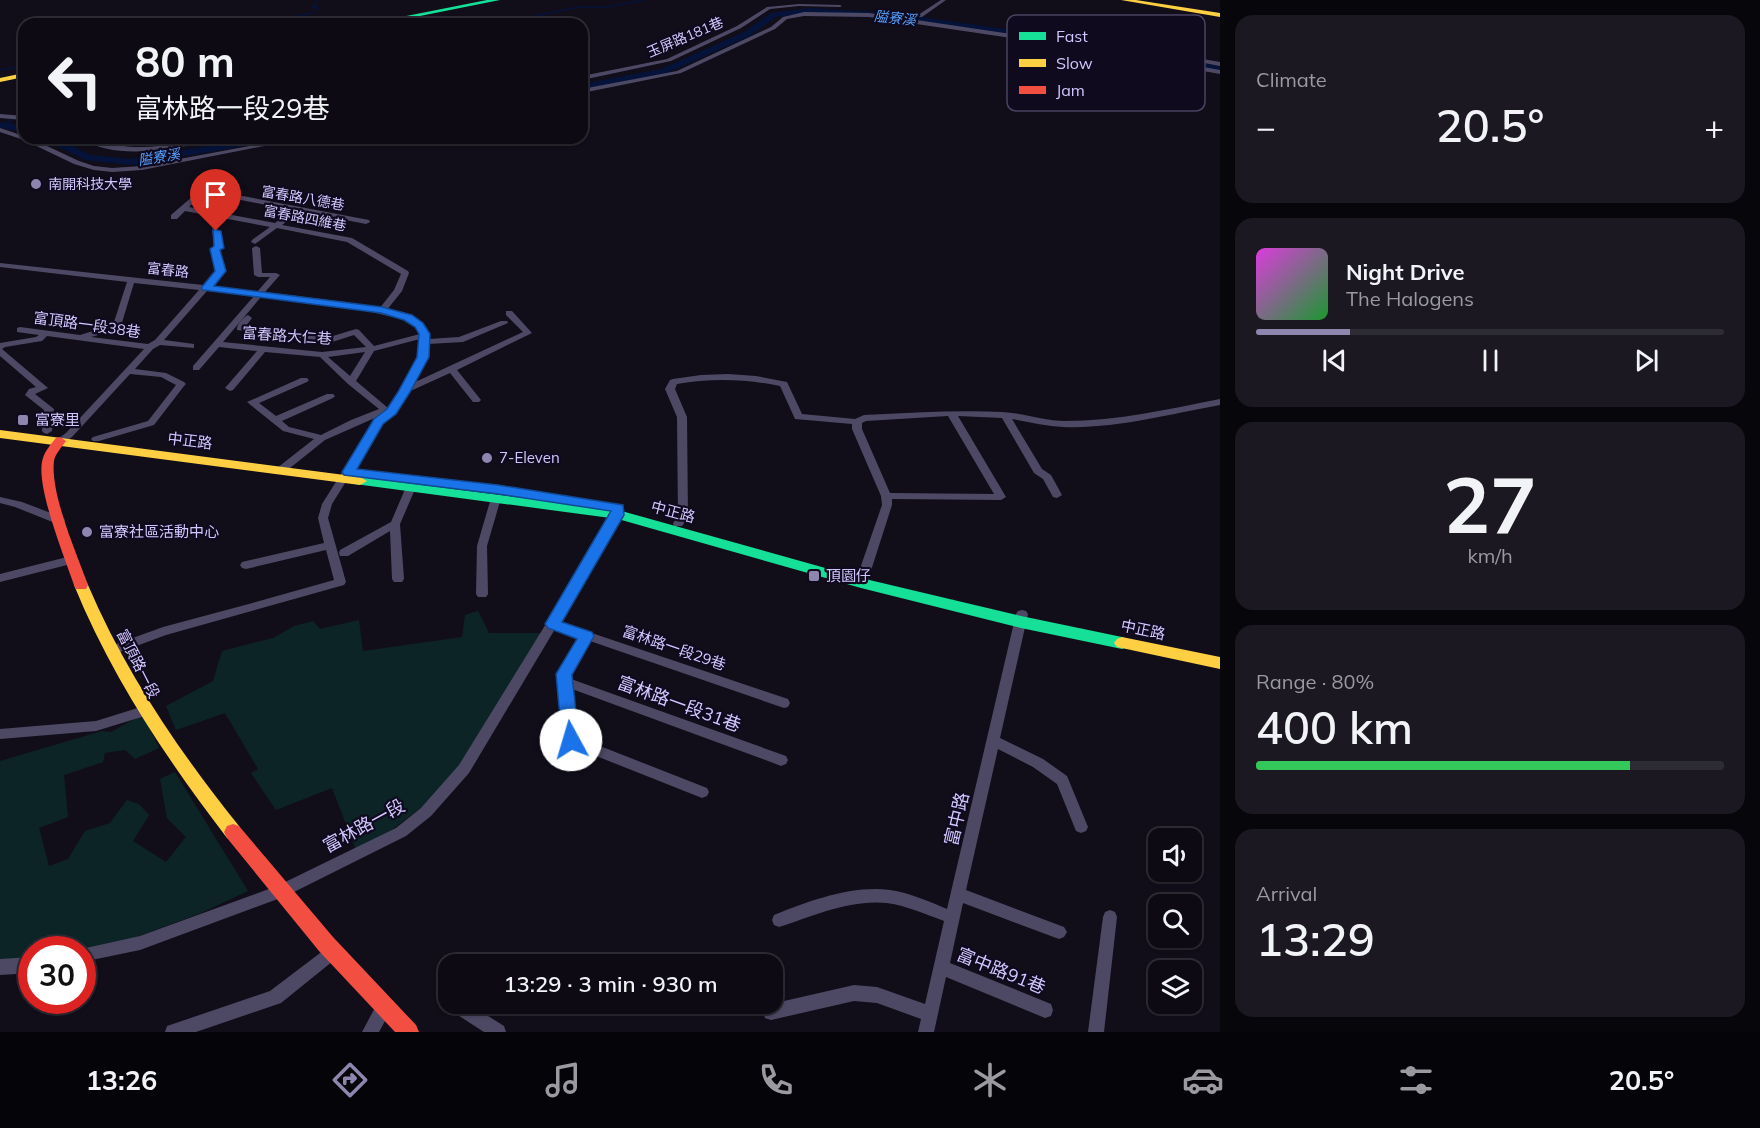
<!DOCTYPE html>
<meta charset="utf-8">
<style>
:root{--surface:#0d0a14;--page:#1b1822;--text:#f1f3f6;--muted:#9a9aa0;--line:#2d2b34;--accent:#8f86af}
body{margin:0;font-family:Mulish,"Noto Sans TC",sans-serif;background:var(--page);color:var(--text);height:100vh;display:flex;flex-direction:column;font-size:22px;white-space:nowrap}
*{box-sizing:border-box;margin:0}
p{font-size:20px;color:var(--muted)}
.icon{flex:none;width:33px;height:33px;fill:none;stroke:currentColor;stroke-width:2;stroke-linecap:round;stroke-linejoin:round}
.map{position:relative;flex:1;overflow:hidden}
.drawer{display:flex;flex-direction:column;gap:15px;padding:15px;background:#07060b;width:540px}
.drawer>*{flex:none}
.banner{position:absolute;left:18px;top:18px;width:570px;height:126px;border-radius:18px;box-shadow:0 2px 4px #0004,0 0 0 2px var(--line);background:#0d0a14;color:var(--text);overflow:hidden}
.buttons{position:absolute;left:1148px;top:828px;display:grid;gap:12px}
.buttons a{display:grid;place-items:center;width:54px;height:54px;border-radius:12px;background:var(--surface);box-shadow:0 2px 4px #0004,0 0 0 2px var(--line);font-size:30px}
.speed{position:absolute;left:18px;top:936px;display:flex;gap:12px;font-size:30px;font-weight:700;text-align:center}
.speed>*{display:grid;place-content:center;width:78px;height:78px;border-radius:50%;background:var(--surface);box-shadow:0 2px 4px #0004,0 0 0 2px var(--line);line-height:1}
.speed .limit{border:9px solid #d22;background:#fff;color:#111}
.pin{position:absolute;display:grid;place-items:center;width:51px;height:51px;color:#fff;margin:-62px -26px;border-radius:50% 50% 50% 0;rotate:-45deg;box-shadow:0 0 6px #0007}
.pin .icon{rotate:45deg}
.me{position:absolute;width:66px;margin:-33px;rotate:354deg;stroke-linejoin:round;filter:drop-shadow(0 0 4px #0008)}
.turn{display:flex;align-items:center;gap:21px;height:126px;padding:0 18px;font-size:27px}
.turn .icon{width:78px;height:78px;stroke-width:2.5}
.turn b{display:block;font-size:42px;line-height:51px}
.big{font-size:45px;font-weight:600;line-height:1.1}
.drawer .widget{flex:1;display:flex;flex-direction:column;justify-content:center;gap:9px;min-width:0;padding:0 21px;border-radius:18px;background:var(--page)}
.drawer .dial{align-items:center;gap:0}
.dial b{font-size:78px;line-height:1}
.song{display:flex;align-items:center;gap:18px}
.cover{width:72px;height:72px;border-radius:9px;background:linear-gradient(135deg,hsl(300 70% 55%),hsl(130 70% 35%))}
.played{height:6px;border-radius:3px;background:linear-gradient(90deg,var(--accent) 20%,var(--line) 20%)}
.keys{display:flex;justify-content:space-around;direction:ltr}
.heat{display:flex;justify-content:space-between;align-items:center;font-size:33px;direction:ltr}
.charge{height:9px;border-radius:4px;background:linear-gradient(90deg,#34c759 80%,var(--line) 0)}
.trip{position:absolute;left:438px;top:954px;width:345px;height:60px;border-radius:18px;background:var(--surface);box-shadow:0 2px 4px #0004,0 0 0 2px var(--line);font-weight:600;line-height:60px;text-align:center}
.tabs{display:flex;height:96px;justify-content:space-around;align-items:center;background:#050408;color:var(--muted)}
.tabs .icon{width:42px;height:42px}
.tabs .selected{color:var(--accent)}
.tabs b{font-size:27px;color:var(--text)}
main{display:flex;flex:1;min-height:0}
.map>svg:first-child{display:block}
.green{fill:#0d2427}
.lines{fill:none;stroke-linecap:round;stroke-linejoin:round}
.stream-far1{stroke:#05133a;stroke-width:1.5}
.stream{stroke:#05133a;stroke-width:2}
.river{fill:#05133a;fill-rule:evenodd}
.street{fill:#4d4964;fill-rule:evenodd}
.fast{fill:#16e098;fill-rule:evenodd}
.slow{fill:#ffcf43;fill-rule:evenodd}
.jam{fill:#f24e42;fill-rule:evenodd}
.route{fill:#1a73e8;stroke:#114b97;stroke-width:1.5}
.poi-dot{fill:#8f86af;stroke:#0f0a1e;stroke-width:2}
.labels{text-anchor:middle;stroke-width:4.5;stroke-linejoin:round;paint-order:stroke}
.far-water-label{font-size:14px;font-style:italic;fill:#55a0ff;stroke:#0f0a1e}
.far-street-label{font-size:14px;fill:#d3c7ff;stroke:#0f0a1e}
.far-poi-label{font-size:14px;fill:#d3c7ff;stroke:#0f0a1e;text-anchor:start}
.street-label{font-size:15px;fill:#d3c7ff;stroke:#0f0a1e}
.poi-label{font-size:15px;fill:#d3c7ff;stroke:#0f0a1e;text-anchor:start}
.near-street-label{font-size:18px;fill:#d3c7ff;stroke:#0f0a1e}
.key{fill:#0f0a1e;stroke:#4a4362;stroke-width:1.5}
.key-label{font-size:16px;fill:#d3c7ff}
</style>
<main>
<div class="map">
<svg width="1220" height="1032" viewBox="0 0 1220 1032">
<rect width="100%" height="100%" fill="#110e1a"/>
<g class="green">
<polygon points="478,611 489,633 549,633 453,784 358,855 332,788 276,810 251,773 258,769 225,713 176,730 166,706 213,681 222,651 273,638 294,626 313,621 320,629 359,620 363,651 462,637 465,615"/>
<polygon points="143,714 159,748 135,759 125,750 105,753 103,762 64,775 68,817 39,828 49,866 68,859 85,831 110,823 127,800 139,804 149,815 133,841 166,862 186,837 167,818 160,779 175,772 248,891 201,913 107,948 32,950 31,960 0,964 0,761 102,731 111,732"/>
</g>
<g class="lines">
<g class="stream-far1">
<polyline points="257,24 313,13 318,7 312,7 318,0"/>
<polyline points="468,24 525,18 579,7 606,7 644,0"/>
<polyline points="0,70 24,66"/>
<polyline points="9,122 24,110"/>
</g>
<polyline class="stream" points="5,125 11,120"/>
<g class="river">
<polygon points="808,8 893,13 1059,37 1220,66 1220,72 1059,43 893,19 808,14 776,17 750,36 667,73 582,90 582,84 661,69 744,32 771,13"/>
<polygon points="0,122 24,126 24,132 0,128"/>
<polygon points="41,138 55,138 91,155 131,159 255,138 280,138 275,141 131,165 85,160"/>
</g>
<g class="street">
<polygon points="941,0 946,0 922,17 918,17 918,15"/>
<polygon points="799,4 840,5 842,6 840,7 799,6 770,9 741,28 671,61 582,80 582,76 667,59 737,26 767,7"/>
<polygon points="804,12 869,13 1051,40 1220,70 1220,74 1051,44 869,17 804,16 787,19 775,29 681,73 582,93 582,89 677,71 771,27 783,17"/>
<polygon points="1076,37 1122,44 1125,46 1122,48 1074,40"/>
<polygon points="1191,57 1220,62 1220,66 1189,60 1189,58"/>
<polygon points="0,114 24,116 24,120 0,118"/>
<polygon points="0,128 24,136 24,138 30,138 79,161 94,166 112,168 142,166 292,138 305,138 142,170 112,172 94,170 74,164 24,140 0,132"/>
<path d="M80 138C98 138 116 147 135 147 165 148 194 138 224 138 216 142 206 143 197 144 160 151 113 159 80 138Z"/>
<path d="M206 189 369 220 370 222 366 224 300 211 282 225 352 238 408 271 409 273 402 291 386 311C403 314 428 317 429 339L459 337 501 321H507L508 323 463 342 428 344 427 357 411 384 523 332 506 315V311H512L532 333 457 370 481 400 479 402H473L450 373 406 393 394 413 383 422 332 504 328 518 346 582 344 585 166 635 112 655 108 653 106 650 108 647 163 627 245 605 334 580 326 550 246 569 242 568 240 565 242 562 246 561 324 543 318 518 322 504 377 417 325 440 285 472 281 473 276 470 277 468 314 439 283 431 247 402 301 378H307L309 380 307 382 259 403 276 416 327 394H333L335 396 333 398 282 421 289 427 321 435 351 420 379 409 348 384 320 357 265 352 233 390 230 391 225 388 257 351 219 347 199 370H193V366L254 296 207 291 164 340 194 344V348L160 345 153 349 135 369 166 373 184 382 186 384 184 386 154 425 99 441H93L91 439 93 437 148 421 176 385 161 377 130 374 72 437 63 443H57L55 441 66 433 144 349 47 336 42 341 5 347 2 349 48 388 35 394 54 409 52 431 47 434 44 433 42 431 44 410 25 395 29 389 36 387 0 356V343L36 337 39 335 17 332V328L20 327 80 335 113 325 127 282 0 267V263L203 285 216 271 211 249 215 247 212 231 216 229 220 231 223 248 219 250 224 271 211 286 257 292 270 277H258L254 275 252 248 256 246 260 248 262 273H276L280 275 265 292 346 302 379 309 394 290 401 274 347 242 277 228 255 244 251 242 252 240 270 227 185 211 177 219H171V215L200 190ZM204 193H206L292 210 275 223 189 207ZM134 283 199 290 155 340 148 344 91 337 120 329ZM261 297 346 306 405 320 416 327 420 334 374 346 359 330 356 329 323 339 322 341 326 344 354 335 366 347 322 352 223 342ZM420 339 419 357 388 408 356 381 374 351ZM365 352 350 376 328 357Z"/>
<path d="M248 315 252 318 246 326 316 334 320 337 316 340 237 330C236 326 243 317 248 315Z"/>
<path d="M728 374 756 376 787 382 802 414 855 419 864 415C910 413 956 410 1002 412 1023 413 1044 421 1065 421 1118 421 1169 409 1220 399V405C1169 414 1115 429 1063 427 1046 426 1029 422 1012 419L1042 469 1051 475 1062 495 1057 498 1053 497 1043 479 1034 473 1002 418 958 416 1006 497 1001 500 892 499V505L867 583 865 586H857L855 583 882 505 881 496 852 429V424L795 419 780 386C746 379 711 378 677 384L675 389 687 417 688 518 682 526H674L673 523 678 517 677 417 665 389 670 380 673 379 701 375ZM948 416 994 494 890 493 862 429V423L866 421Z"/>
<polygon points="411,484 416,487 400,524 404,579 402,582 394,582 392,579 390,531 348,556 340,556 339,553 340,550 391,522 406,487"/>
<polygon points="496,495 501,498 487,546 488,594 486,597 478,597 476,594 477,546 491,498"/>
<polygon points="0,497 22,502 64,518 65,521 60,525 15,507 0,503"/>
<polygon points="618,505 623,508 623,515 559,622 788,699 790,703 788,707 784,708 590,641 570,674 571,679 786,756 788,760 786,764 781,766 776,764 572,689 577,737 707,788 709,792 707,796 702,798 566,744 565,740 558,674 580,638 555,629 469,773 431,816 406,836 286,896 140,950 82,962 82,950 77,950 140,936 277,886 396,828 421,808 459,765 613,515 613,508"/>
<polygon points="71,556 75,557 76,560 75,563 0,582 0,574"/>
<path d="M1022 610 1026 611 1028 614 1000 738 1043 759 1067 776 1088 827 1086 831 1081 833 1076 831 1057 784 1033 767 998 749 966 890 1064 927 1067 932 1064 937 1059 939 963 903 950 963 1051 1004 1053 1010 1051 1016 1045 1018 946 977 934 1032H918L921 1019 877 1003 854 1001 771 1020 765 1018 763 1012 765 1006 771 1004 854 985 877 987 925 1004 944 921C925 914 907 906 887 903 850 899 813 916 779 927L774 925 772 920 774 915C809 901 852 885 890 890 910 893 928 901 947 909L1016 614 1018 611Z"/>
<polygon points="144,706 148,707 150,711 148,715 96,731 0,739 0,729 96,721"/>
<polygon points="1110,910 1115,912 1117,917 1104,1032 1088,1032 1103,917 1105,912"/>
<polygon points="333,945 338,947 341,952 338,957 281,1003 196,1032 165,1032 167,1026 173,1024 270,991 328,947"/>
<polygon points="32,957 32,973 0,975 0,959"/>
<polygon points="384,1000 390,1002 392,1008 379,1032 362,1032 378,1002"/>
<polygon points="448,1003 469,1004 504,1026 506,1032 484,1032 450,1010"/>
</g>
<g class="fast">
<polygon points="487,0 500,0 380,24 366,24"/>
<polygon points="360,477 618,510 861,578 1021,616 1122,637 1127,639 1130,643 1127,647 1122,649 1021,628 861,588 618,519 355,484 353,481"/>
</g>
<g class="slow">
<polygon points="1121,0 1136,0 1220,13 1220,17"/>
<polygon points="24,73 24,77 0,82 0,78"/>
<polygon points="0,430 360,477 367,481 360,485 0,438"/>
<path d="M81 580 86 581 88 585C126 674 179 751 239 826L242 832 239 838 233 840 227 838C166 758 112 678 74 585L76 581Z"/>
<polygon points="1122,637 1220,657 1220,669 1117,647 1114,643 1117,639"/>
</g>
<g class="jam">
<path d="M60 437 66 441C62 447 55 454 54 461 50 494 77 554 88 585L86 589H76L74 585C65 558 34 483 43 458 45 451 51 444 56 438Z"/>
<polygon points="233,824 239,826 333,937 416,1025 419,1032 395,1032 319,951 227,838 224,832 227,826"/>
</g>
</g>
<polygon class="route" points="213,229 221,231 224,248 220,250 226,271 214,286 382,307 412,315 423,323 430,334 429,357 410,392 396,414 383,424 357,469 498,485 623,505 624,515 562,622 592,632 594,636 572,675 579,740 577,745 571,747 565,745 562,740 556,674 577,639 548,628 545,624 611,511 498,494 344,475 342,472 374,419 387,409 398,392 417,357 419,334 415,327 404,320 381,313 203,290 201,288 215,271 210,249 214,246"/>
<g class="poi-dot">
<circle cx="36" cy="184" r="6"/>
<rect x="17" y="414" width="12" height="12" rx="3"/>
<circle cx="487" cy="458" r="6"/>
<circle cx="87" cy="532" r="6"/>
<rect x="808" y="570" width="12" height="12" rx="3"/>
</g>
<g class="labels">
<g class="far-water-label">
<text transform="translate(895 18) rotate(6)" y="5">隘寮溪</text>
<text transform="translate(159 157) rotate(-9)" y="5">隘寮溪</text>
</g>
<g class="far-street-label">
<text transform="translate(685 37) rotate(-23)" y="5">玉屏路181巷</text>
<text transform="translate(303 198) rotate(10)" y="5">富春路八德巷</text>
<text transform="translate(305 218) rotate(11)" y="5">富春路四維巷</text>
<text transform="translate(168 270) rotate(6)" y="5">富春路</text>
</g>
<g class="far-poi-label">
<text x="48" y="189">南開科技大學</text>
</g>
<g class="street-label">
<text transform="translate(87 325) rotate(8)" y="5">富頂路一段38巷</text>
<text transform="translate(287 336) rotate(4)" y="5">富春路大仁巷</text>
<text transform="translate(190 441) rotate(7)" y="5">中正路</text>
<text transform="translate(673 512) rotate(15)" y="5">中正路</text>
<text transform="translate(1143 630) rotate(12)" y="5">中正路</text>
<text transform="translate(674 648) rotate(19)" y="5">富林路一段29巷</text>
<text transform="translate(138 664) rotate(63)" y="5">富頂路一段</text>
</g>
<g class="poi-label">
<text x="35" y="425">富寮里</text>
<text x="499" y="463">7-Eleven</text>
<text x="99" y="537">富寮社區活動中心</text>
<text x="826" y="581">頂園仔</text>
</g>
<g class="near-street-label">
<text transform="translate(679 704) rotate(20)" y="6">富林路一段31巷</text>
<text transform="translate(957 819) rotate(-77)" y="6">富中路</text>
<text transform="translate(364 826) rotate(-29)" y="6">富林路一段</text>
<text transform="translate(1001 971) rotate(22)" y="6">富中路91巷</text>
</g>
</g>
<rect x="1007" y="15" width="198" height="96" rx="9" class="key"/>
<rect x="1019" y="32" width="27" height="8" fill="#16e098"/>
<rect x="1019" y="59" width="27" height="8" fill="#ffcf43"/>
<rect x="1019" y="86" width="27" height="8" fill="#f24e42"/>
<g class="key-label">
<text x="1056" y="42">Fast</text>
<text x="1056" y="69">Slow</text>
<text x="1056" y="96">Jam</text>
</g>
</svg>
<div class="buttons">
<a><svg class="icon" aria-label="sound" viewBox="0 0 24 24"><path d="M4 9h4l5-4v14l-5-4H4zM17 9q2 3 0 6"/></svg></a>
<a><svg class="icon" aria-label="search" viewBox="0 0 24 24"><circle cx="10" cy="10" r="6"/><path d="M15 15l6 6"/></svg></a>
<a><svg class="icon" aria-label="layers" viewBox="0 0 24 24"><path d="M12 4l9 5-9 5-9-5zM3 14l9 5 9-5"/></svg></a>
</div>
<div class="speed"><div class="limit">30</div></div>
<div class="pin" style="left:216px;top:231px;background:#d93025"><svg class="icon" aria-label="arrive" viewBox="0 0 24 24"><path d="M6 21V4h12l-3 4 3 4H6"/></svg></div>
<svg class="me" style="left:571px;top:740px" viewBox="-20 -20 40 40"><circle r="19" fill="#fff"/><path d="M0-13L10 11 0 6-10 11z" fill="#1a73e8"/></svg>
<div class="trip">13:29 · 3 min · 930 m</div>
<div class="banner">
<div class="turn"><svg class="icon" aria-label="left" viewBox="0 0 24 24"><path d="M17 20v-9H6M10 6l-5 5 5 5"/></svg><div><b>80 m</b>富林路一段29巷</div></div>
</div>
</div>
<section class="drawer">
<div class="widget"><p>Climate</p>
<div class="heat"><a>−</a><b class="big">20.5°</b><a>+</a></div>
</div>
<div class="widget">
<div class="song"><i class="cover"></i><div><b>Night Drive</b><p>The Halogens</p></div></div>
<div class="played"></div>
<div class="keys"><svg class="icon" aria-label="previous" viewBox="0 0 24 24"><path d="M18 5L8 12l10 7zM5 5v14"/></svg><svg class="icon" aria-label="pause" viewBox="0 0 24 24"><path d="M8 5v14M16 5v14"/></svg><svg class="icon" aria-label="next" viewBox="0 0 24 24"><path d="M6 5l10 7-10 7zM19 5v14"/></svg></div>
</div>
<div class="widget dial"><b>27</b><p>km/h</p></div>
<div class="widget"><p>Range · 80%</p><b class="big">400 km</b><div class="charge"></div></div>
<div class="widget"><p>Arrival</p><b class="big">13:29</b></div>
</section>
</main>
<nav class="tabs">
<b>13:26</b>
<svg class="icon selected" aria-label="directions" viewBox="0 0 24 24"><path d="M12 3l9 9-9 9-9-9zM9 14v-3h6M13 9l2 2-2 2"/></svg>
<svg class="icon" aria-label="music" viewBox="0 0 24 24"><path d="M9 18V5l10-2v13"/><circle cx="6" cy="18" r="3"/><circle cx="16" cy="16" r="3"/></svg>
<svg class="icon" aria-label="phone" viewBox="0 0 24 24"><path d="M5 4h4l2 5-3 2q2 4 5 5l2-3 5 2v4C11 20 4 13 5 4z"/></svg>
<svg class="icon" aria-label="climate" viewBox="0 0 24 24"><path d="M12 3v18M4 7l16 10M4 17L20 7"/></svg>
<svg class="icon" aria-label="car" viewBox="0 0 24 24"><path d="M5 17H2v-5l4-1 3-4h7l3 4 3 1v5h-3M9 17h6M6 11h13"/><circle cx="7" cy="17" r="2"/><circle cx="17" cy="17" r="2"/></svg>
<svg class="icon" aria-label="filters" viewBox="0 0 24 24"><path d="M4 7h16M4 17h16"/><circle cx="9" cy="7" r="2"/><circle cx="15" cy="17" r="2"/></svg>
<b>20.5°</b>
</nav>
